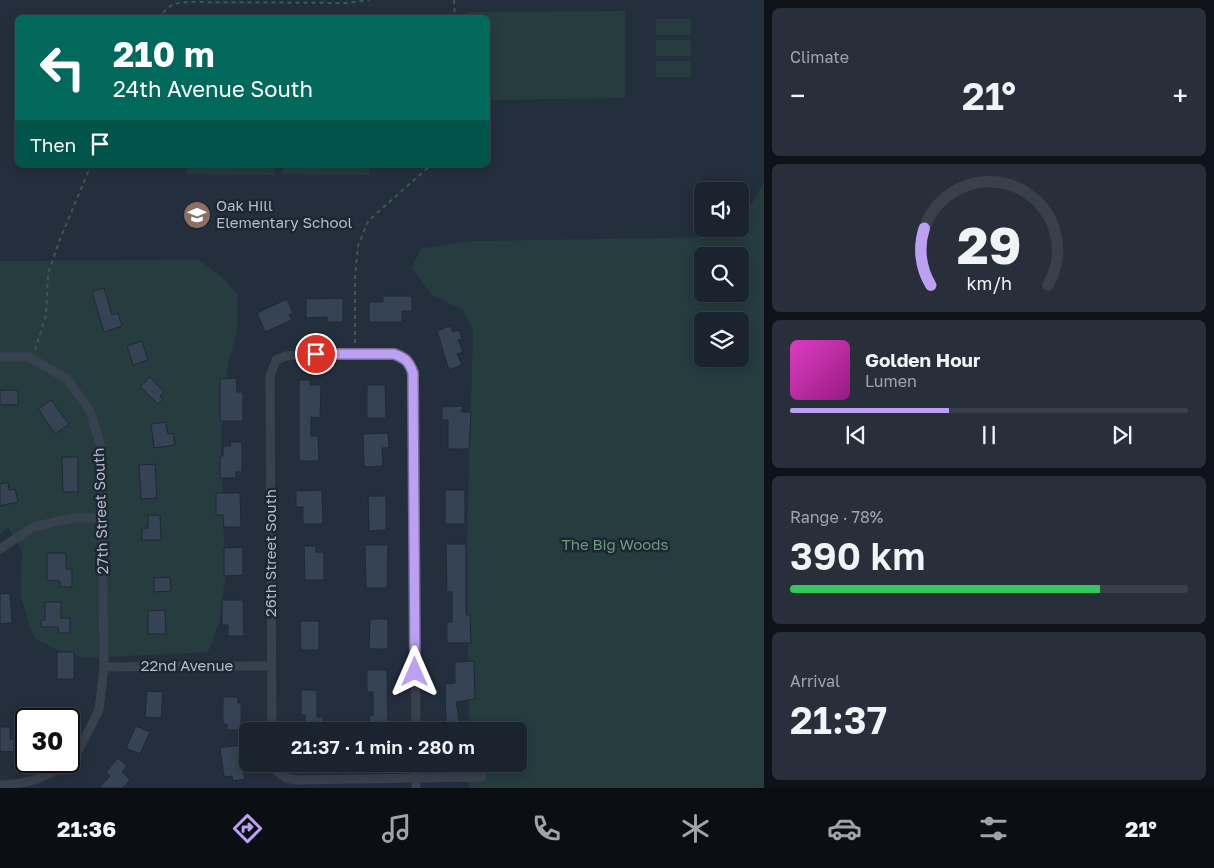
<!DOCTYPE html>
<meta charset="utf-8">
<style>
:root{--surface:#1b232e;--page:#282f3a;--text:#f1f3f6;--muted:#a0a4aa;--line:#39404a;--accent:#bca0f2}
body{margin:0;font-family:"Golos Text",sans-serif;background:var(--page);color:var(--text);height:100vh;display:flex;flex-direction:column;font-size:19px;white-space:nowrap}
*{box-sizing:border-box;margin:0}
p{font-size:16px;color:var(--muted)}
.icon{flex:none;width:28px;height:28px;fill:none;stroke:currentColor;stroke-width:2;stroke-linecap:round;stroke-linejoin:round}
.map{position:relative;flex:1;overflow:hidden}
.sheet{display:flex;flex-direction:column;gap:8px;padding:8px;background:#0f1319;width:450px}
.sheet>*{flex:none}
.top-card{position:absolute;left:15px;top:15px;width:475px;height:152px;border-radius:8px;box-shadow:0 2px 12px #0003,0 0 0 1px var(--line);background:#00695c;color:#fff;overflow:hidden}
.controls{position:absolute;left:694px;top:182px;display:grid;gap:10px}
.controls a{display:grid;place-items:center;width:55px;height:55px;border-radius:8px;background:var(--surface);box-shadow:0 2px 12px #0003,0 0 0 1px var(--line);font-size:25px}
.speed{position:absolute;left:15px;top:708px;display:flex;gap:10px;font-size:25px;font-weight:700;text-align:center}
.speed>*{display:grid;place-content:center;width:65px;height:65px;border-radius:50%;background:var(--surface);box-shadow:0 2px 12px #0003,0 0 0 1px var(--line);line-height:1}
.speed .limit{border:2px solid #111;border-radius:8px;background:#fff;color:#111}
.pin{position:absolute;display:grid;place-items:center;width:42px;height:42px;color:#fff;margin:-21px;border:2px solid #fff;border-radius:50%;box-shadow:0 1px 5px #0007}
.me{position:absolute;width:55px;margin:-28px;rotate:0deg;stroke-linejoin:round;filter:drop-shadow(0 0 4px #0008)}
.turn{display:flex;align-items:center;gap:18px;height:105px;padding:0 15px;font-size:22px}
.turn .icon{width:65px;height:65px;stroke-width:2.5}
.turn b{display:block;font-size:35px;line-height:42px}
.then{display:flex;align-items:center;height:48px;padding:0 15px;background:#0003;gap:10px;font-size:19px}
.big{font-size:38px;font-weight:600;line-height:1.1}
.sheet .widget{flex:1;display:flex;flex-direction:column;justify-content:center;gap:8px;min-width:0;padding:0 18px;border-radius:8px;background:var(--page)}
.sheet .dial{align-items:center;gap:0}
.dial svg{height:130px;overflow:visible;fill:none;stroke:var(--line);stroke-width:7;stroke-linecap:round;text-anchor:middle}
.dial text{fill:var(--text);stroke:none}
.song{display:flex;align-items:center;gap:15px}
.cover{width:60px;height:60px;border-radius:8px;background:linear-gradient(135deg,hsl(310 70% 55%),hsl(310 70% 35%))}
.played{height:5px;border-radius:2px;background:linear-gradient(90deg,var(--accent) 40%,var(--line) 40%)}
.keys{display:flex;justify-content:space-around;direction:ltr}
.heat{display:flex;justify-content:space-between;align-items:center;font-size:28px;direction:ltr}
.charge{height:8px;border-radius:4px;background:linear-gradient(90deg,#34c759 78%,var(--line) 0)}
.trip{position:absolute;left:239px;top:722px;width:288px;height:50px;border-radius:8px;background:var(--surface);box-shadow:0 2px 12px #0003,0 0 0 1px var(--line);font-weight:600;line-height:50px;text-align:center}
.menu{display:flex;height:80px;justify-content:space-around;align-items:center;background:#0b0e12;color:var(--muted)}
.menu .icon{width:35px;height:35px}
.menu .selected{color:var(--accent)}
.menu b{font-size:22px;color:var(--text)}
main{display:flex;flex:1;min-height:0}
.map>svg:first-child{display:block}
.green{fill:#263c3f;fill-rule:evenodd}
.building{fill:#364354;stroke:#1f2835}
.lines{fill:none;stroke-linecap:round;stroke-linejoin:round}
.path{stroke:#3f5557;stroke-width:2;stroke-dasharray:4 4;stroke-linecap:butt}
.minor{stroke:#38414e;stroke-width:9}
.route-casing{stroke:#7a689d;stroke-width:12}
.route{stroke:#bca0f2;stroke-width:9}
.labels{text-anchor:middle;stroke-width:5;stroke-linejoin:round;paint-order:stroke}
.poi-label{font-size:15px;fill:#b4bcc9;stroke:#1d2633;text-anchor:start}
.street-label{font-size:15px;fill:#b4bcc9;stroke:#1d2633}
.park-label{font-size:15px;fill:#6b9a76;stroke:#1d2633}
</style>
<main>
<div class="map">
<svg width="764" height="788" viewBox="0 0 764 788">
<rect width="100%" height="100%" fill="#242f3e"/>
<g class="green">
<polygon points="625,11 625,98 488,100 488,18 467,17 467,12"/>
<polygon points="189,16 277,17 189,18"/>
<polygon points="284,16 372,17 284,18"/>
<rect x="656" y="19" width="35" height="16"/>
<polygon points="656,40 690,40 691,56 656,56"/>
<rect x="656" y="61" width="35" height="16"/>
<polygon points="187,165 275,165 274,175 187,174"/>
<polygon points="282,165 370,165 369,175 282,174"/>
<path d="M764 182V788H469V764H518V731H469L467 542 473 331 463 310 432 295 412 268 421 248 474 241 715 237 725 229H740V215L752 204ZM702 256H740V294H702ZM702 321H740V359H702Z"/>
<polygon points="199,260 222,277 238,296 237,331 228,364 221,436 225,578 219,623 208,652 85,658 62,652 34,638 21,598 22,551 8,527 0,534 0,261"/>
</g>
<g class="building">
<polygon points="104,288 112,315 118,313 122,326 104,332 92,292"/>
<polygon points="383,296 412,296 412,311 402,311 402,322 369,322 369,302 383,302"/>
<polygon points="343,298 343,322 327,322 327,317 306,318 306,299"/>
<polygon points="287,299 293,313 289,315 292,320 265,332 257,313"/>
<polygon points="450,326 453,332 459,330 462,339 458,340 463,352 457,354 462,365 449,370 437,331"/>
<polygon points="142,341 148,360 133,365 127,346"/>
<polygon points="150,377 164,392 160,396 163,398 158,404 140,387"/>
<polygon points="236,378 237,392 243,392 243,421 220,421 220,379"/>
<polygon points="299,380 310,380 310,385 321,385 320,418 311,417 311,436 318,436 319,461 299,461"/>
<polygon points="367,385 385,385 386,418 367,418"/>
<rect x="0" y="390" width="18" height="15"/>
<polygon points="51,400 69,424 55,434 38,409"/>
<polygon points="462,406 462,412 471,412 469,449 448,449 448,420 442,420 442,407"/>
<polygon points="166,422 168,434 173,433 175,445 154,448 151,424"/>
<polygon points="388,433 389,448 382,448 383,466 364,467 363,434"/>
<polygon points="230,442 242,442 242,472 236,472 236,478 220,478 220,456 223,456 223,446 231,446"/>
<polygon points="62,457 78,457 78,492 63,492"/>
<polygon points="155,464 157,498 141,499 139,465"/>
<polygon points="8,482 9,490 15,489 18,502 0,506 0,484"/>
<polygon points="322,490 323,524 303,524 303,507 296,507 296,491"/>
<rect x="445" y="490" width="20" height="34"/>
<polygon points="216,493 240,493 241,527 224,527 223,515 216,515"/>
<polygon points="368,496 386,496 386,530 369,531"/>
<polygon points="148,515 160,515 161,540 142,540 142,528 148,528"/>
<polygon points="446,544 466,544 466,615 470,615 471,643 447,643 447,622 452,622 452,592 447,592"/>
<polygon points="365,545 388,545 387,588 366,588"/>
<polygon points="304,546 316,546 316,552 324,552 324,580 305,580"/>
<polygon points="243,547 243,575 224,576 224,548"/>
<polygon points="47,553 66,553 66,569 72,569 72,587 60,587 60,581 47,580"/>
<polygon points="170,577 171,591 154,592 154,578"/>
<polygon points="10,593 12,623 0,624 0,594"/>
<polygon points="222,600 243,600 244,636 228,636 228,625 222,625"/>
<polygon points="45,602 61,602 61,618 70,618 70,633 59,633 58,627 41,627 41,620 45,620"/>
<polygon points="165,610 166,634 148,634 148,611"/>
<polygon points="370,619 388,619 388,649 369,649"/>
<polygon points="300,621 319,621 319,650 301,650"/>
<rect x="57" y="652" width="17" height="27"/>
<polygon points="474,661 475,699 456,702 461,731 446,731 445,684 455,683 455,662"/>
<polygon points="367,670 387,670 388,731 370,731 369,716 373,715 373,692 367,692"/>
<polygon points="301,690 317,690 317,717 323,717 323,731 305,731 305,715 301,715"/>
<polygon points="147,691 163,692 161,718 145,717"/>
<polygon points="223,697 238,697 238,703 241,703 241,730 227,730 227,724 223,724"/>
<polygon points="136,726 150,732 140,754 126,748"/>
<polygon points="0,727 10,727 10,739 14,739 14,752 0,751"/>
<polygon points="240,745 245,779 233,781 232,776 224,777 220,748"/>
<polygon points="118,758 127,766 122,772 130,780 123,788 99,788 110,776 106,772"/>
</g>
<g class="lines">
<g class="path">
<polyline points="454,0 455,18"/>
<polyline points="157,18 173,4 187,2 345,3 369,0"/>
<polyline points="355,343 355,277 358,246 368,221 431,165"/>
<polyline points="35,350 46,315 48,274 60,239 91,165"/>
</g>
<g class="minor">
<polyline points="0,357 29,357 67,379 90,411 101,447 104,667 99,710 79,749 69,759"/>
<polyline points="0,549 33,527 73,518 102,518"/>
<polyline points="104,667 271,666"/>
<path d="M272 731 270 376 276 360 286 356C317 353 377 348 406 358L413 373 416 731"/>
<polyline points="275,764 278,772 286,778 296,780 482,777"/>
<polyline points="416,764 416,788"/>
<path d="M0 785C23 785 49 778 66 761"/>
</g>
</g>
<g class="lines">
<g class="route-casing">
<path id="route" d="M316 354H394C405 358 409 361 413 373L415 672"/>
</g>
<use href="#route" class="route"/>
</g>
<defs>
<g id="school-disc" transform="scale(1.4375)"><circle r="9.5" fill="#8d6e63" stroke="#1d2633"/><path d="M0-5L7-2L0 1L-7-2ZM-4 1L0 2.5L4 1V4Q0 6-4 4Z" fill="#fff"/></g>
</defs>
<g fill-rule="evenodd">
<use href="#school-disc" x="197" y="215"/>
</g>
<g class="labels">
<g class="poi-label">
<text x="216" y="211">Oak Hill<tspan x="216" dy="17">Elementary School</tspan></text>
</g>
<g class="street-label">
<text transform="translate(101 511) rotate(-92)" y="5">27th Street South</text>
<text transform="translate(271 553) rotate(-90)" y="5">26th Street South</text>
<text x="187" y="671">22nd Avenue</text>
</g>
<g class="park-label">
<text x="615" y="550">The Big Woods</text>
</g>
</g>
</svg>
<div class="controls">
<a><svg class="icon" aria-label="sound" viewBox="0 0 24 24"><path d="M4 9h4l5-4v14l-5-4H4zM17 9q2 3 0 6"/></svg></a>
<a><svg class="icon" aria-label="search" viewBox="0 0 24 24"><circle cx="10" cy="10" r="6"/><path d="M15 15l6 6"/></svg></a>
<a><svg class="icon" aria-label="layers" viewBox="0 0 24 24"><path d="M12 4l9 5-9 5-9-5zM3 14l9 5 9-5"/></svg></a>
</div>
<div class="speed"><div class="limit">30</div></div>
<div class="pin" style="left:316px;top:354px;background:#d93025"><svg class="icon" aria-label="arrive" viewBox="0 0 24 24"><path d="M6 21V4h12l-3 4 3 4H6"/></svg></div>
<svg class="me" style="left:415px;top:672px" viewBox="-20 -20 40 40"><path d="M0-17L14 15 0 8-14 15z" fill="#bca0f2" stroke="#fff" stroke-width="4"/></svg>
<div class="trip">21:37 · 1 min · 280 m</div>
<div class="top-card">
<div class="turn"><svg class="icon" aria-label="left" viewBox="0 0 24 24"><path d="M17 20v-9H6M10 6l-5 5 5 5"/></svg><div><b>210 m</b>24th Avenue South</div></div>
<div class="then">Then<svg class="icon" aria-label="arrive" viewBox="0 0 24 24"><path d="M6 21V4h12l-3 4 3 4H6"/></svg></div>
</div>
</div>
<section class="sheet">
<div class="widget"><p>Climate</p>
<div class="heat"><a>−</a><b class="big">21°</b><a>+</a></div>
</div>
<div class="widget dial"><svg viewBox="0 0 100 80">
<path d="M14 69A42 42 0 1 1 86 69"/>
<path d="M14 69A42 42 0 0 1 10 34" stroke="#bca0f2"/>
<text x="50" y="56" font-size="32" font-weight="700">29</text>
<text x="50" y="72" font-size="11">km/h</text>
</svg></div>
<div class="widget">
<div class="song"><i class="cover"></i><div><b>Golden Hour</b><p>Lumen</p></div></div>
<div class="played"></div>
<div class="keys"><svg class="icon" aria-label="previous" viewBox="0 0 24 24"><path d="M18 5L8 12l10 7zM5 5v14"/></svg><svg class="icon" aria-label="pause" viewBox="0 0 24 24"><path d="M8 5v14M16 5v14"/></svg><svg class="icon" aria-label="next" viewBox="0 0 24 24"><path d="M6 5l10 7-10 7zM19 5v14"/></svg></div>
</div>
<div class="widget"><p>Range · 78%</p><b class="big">390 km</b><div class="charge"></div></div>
<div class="widget"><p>Arrival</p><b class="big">21:37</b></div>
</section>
</main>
<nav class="menu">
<b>21:36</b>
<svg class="icon selected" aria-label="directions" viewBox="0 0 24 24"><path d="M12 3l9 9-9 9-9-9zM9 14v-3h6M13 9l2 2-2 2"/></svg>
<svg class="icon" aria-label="music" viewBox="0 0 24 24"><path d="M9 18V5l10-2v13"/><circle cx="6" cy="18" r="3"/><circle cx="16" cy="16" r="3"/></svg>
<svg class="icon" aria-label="phone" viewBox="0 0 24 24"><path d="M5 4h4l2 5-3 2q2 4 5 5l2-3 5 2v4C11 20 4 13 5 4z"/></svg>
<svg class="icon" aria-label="climate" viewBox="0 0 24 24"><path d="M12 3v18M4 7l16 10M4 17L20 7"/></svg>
<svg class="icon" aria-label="car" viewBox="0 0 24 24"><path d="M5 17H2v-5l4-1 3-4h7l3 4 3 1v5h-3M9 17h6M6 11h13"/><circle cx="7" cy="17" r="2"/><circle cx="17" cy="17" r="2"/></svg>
<svg class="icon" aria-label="filters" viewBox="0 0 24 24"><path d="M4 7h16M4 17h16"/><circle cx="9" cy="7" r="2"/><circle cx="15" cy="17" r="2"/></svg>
<b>21°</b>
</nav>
